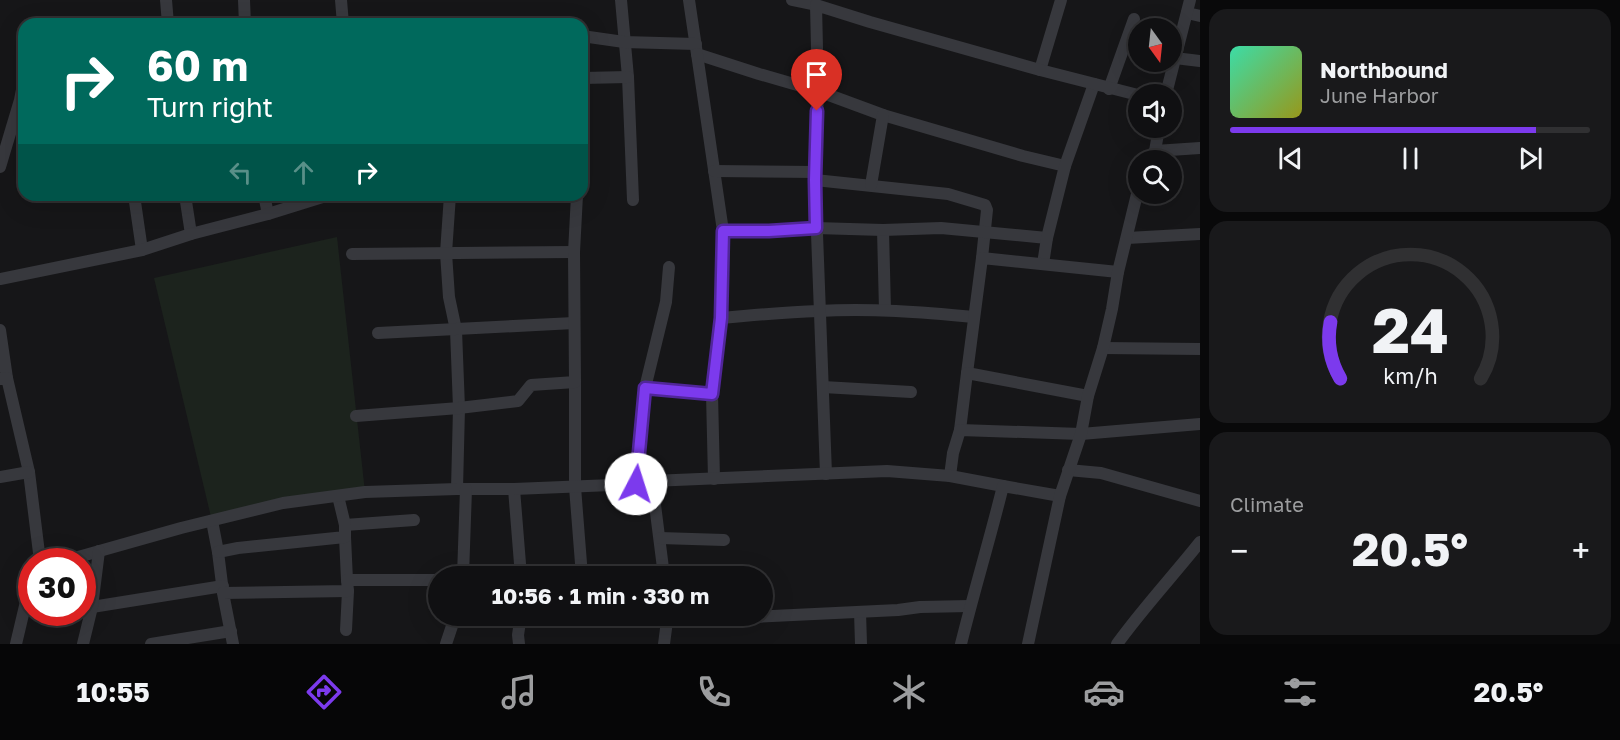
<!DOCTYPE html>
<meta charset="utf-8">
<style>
:root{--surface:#101012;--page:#19191b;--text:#f1f3f6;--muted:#9c9d9f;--line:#303032;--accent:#7c3aed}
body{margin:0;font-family:"Golos Text",sans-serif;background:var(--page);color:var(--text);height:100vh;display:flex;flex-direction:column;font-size:22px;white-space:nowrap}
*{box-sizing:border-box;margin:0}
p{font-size:20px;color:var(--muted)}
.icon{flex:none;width:33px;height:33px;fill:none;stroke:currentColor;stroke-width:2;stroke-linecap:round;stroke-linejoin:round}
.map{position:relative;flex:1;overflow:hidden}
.side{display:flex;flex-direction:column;gap:9px;padding:9px;background:#09090a;width:420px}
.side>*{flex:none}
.top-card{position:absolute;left:18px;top:18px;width:570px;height:183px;border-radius:18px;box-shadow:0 6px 24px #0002,0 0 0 2px var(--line);background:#00695c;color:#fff;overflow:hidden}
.needle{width:39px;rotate:165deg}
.tools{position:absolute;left:1128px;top:18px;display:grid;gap:12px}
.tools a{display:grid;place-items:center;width:54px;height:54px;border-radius:50%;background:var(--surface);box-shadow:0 6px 24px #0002,0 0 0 2px var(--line);font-size:30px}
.speed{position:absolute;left:18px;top:548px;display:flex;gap:12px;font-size:30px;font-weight:700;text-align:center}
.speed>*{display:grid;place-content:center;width:78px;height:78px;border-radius:50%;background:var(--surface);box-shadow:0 6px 24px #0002,0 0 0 2px var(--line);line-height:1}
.speed .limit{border:9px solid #d22;background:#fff;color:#111}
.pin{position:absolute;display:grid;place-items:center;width:51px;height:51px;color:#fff;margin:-62px -26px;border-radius:50% 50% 50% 0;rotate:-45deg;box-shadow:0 0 6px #0007}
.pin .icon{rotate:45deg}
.me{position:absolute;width:66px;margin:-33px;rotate:5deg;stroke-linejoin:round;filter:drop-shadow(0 0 4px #0008)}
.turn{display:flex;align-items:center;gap:21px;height:126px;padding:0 30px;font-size:27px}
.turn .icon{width:78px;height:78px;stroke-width:2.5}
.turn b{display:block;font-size:42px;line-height:51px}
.lanes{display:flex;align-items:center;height:57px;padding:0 30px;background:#0003;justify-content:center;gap:30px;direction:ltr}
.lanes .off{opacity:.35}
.big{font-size:45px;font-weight:700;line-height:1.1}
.side .card{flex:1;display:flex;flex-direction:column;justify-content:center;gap:9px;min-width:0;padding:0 21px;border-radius:18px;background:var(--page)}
.side .dial{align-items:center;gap:0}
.dial svg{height:156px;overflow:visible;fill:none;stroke:var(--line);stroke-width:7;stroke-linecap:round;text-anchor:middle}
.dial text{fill:var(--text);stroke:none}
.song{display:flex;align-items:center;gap:18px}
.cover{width:72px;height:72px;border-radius:9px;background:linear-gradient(135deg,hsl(160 70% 55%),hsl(60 70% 35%))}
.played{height:6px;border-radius:3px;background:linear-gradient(90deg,var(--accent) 85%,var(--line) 85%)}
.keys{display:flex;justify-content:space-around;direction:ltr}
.heat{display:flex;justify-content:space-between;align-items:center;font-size:33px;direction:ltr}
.trip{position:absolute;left:428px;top:566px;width:345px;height:60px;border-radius:30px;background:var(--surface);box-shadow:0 6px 24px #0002,0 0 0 2px var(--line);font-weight:700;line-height:60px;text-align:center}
.dock{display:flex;height:96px;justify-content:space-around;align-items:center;background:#060607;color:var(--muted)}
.dock .icon{width:42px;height:42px}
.dock .active{color:var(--accent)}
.dock b{font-size:27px;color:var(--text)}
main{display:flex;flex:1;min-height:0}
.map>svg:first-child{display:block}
.green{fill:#1c231d}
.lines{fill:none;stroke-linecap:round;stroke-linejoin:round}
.minor{stroke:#37383d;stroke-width:12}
.route-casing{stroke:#51269a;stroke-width:15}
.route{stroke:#7c3aed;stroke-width:10}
</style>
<main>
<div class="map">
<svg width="1200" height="644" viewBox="0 0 1200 644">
<rect width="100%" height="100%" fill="#161618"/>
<polygon class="green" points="337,237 365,492 212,521 154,278"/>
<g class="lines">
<g class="minor">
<polyline points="166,0 168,24"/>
<polyline points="244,0 245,24"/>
<polyline points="341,0 343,24"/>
<polyline points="621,0 628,77 633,200"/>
<polyline points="689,0 697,54 759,74 818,91 883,115 1023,156 1065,166"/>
<polyline points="792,0 816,5"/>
<polyline points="1187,13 1200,16"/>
<polyline points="582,36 624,42 696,44"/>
<polyline points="697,54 723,231 721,318 712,394 714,479"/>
<polyline points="1175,58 1200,61"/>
<polyline points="1040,70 1061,0"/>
<polyline points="582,78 582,93"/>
<polyline points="583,78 628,77"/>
<polyline points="1109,89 1134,19"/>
<polyline points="1166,94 1190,0"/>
<polyline points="1155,151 1200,148"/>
<polyline points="1151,160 1155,151 1159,128"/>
<polyline points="0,167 20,100 24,80"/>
<polyline points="714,171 815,172"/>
<polyline points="815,180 948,194 985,205 987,210 982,258"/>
<polyline points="871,185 883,115"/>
<polyline points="134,195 142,250"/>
<polyline points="185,195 191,234"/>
<polyline points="264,195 268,214"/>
<polyline points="450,195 446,253 449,297 456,330 459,408 457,489"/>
<polyline points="883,230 885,310"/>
<polyline points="723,231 769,231 816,228 883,230 941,228 1047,238"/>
<polyline points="1127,238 1200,234"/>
<polyline points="352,254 574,252"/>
<polyline points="1043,264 1047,238 1065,166 1094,84"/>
<polyline points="0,279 142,250 191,234 268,214 329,195"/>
<path d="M721 318C753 315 785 312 818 311 870 308 922 312 974 317"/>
<polyline points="0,330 7,378"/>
<polyline points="378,333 574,323"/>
<polyline points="1103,348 1200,349"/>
<polyline points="967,373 982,258 1118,272"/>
<polyline points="0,379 7,378 29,472 40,561"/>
<polyline points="575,382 575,487 582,576"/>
<polyline points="823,387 911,392"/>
<polyline points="645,388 712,394"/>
<polyline points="356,416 459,408 518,401 531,385 575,382 574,252 577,195"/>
<polyline points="960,430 967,373 1088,396"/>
<polyline points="1068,470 1101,473 1200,501"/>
<polyline points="826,474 815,180 818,91 816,5 870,22 1040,70 1138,95"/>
<polyline points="950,476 953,453 960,430 1081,434 1200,424"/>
<polyline points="0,477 29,472"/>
<polyline points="652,481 664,576"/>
<polyline points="636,484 645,388 666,302 669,267"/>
<polyline points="514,489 521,576"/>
<polyline points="212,521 218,552 223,592"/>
<polyline points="345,525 414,520"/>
<polyline points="345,537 347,580"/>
<polyline points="660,538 724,540"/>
<polyline points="218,552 238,548 345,537 345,525 338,496"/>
<polyline points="64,561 181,528 283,503 365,492 457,489 514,489 636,484 652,481 887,471 950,476 1003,486"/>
<polyline points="463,576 466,489"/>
<polyline points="92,607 223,586"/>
<polyline points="860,612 861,644"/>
<polyline points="667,615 667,621 898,610 920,607 970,606"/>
<polyline points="346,630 348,591"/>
<polyline points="16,644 29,589 32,585"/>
<polyline points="83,644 92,607 99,551"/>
<polyline points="151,644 231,631"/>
<polyline points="233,644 223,593 348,591 347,580 438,580"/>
<polyline points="446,644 453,623 454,615"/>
<polyline points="519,644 518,635 521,615"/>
<polyline points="664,644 667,621"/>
<path d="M961 644C974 591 990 539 1003 486L1060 496"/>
<polyline points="1028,644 1060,496 1081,434 1088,396 1103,348 1112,309 1118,272 1138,190"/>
<path d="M1117 644C1143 608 1173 576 1200 542"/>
</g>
</g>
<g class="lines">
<g class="route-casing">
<polyline id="route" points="636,484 645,388 712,394 721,318 723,231 769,231 816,228 815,180 817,111"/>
</g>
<use href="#route" class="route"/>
</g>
</svg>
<div class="tools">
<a><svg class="needle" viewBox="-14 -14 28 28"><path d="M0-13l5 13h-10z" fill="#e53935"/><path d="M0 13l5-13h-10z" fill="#9c9d9f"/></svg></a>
<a><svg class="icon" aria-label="sound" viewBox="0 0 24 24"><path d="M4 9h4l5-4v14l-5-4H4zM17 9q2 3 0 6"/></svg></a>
<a><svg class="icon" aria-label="search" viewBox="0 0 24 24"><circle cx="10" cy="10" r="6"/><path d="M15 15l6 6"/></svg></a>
</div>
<div class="speed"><div class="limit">30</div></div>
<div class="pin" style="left:817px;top:111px;background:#d93025"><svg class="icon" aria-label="arrive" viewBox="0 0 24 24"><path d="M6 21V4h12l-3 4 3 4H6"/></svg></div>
<svg class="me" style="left:636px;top:484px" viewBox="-20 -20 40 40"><circle r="19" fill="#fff"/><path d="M0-13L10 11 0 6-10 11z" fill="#7c3aed"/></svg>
<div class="trip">10:56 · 1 min · 330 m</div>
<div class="top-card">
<div class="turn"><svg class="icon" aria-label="right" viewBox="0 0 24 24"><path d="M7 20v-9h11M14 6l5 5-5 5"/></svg><div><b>60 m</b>Turn right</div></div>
<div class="lanes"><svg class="icon off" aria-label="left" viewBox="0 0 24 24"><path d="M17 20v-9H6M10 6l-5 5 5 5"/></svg><svg class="icon off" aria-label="ahead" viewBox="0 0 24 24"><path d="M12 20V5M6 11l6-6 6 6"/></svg><svg class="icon" aria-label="right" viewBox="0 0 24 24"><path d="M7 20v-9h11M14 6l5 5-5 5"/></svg></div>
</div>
</div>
<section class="side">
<div class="card">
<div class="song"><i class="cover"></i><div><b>Northbound</b><p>June Harbor</p></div></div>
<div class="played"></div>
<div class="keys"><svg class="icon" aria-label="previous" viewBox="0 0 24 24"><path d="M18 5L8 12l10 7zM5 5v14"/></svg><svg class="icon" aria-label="pause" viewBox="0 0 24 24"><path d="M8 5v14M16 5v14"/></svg><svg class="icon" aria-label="next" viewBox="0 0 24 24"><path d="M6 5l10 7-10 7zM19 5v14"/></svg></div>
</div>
<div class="card dial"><svg viewBox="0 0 100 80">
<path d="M14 69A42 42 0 1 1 86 69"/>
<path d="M14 69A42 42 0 0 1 9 40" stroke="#7c3aed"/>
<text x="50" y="56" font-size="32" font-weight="700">24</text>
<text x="50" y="72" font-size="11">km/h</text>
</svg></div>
<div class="card"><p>Climate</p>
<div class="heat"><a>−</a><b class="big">20.5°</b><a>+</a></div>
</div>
</section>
</main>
<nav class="dock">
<b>10:55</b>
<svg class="icon active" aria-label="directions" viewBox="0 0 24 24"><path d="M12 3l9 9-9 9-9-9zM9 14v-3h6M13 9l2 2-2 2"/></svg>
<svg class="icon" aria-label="music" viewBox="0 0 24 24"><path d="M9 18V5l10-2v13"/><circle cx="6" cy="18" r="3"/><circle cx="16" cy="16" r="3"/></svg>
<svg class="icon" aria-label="phone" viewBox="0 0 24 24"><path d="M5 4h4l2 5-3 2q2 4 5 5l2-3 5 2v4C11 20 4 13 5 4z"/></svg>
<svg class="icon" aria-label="climate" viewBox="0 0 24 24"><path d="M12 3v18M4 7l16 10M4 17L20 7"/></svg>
<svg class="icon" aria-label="car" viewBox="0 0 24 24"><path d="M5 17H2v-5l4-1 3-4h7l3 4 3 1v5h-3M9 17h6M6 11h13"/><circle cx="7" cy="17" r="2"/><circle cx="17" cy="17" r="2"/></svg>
<svg class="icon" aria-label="filters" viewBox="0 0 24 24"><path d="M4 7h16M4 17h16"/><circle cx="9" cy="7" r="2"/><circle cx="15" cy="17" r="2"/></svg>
<b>20.5°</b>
</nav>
